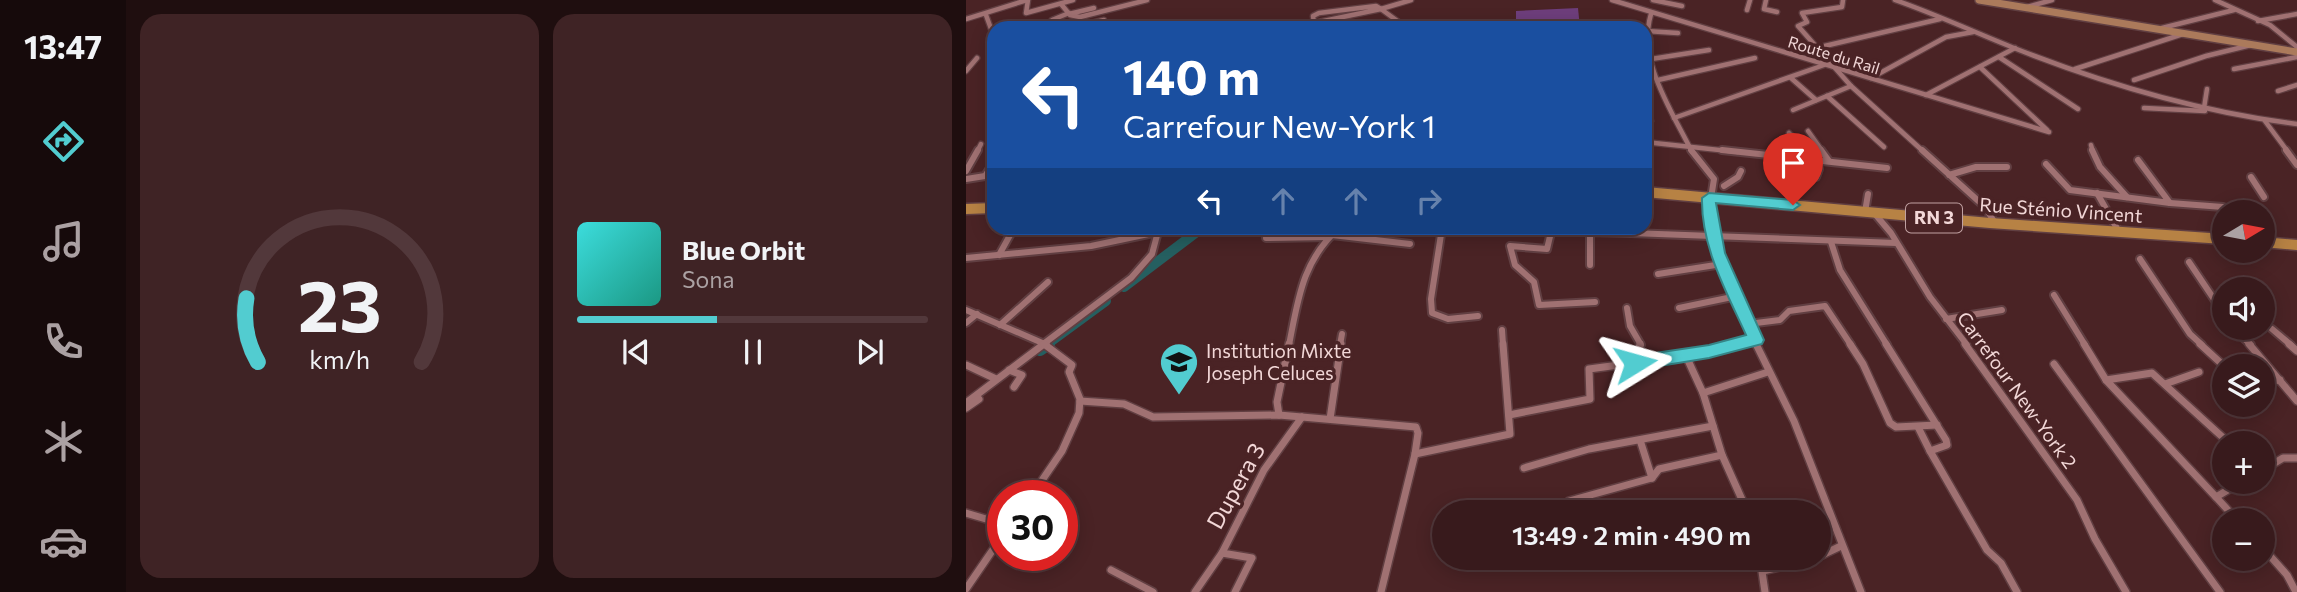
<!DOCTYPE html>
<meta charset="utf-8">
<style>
:root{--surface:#381a1c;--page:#3f2325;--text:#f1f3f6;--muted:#aba1a3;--line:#52383b;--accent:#52ccd0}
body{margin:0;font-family:Commissioner,sans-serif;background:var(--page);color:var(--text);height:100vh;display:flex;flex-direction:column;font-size:26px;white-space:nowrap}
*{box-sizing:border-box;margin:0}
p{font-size:23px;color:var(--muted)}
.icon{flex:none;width:38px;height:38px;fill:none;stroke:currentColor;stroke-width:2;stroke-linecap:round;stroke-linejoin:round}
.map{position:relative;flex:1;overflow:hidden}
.side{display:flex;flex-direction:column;gap:14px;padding:14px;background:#1f0e0f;width:840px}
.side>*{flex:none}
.banner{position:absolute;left:21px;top:21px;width:665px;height:214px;border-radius:21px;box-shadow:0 4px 18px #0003,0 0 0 2px var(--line);background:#1a4fa0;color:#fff;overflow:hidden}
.needle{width:46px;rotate:80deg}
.buttons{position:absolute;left:1246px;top:200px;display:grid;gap:14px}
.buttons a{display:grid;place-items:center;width:63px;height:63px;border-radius:50%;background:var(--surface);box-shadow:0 4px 18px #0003,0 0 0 2px var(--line);font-size:35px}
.speed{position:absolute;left:21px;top:480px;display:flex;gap:14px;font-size:35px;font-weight:700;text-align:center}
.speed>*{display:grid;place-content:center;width:91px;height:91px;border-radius:50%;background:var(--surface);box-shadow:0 4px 18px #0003,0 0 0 2px var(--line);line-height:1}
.speed .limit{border:10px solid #d22;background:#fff;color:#111}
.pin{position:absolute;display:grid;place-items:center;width:60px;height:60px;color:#fff;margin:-72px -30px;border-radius:50% 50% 50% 0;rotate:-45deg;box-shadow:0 0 7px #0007}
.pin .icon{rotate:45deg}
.me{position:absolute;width:77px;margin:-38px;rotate:82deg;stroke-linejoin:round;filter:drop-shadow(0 0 5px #0008)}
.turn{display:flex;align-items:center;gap:24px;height:147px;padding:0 21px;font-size:32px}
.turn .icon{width:91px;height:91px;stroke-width:2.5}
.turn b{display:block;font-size:49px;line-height:60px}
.lanes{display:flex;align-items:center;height:66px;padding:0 21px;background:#0003;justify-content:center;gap:35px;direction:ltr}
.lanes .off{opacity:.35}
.side .card{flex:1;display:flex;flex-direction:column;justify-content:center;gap:10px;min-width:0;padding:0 24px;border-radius:21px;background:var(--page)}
.side .dial{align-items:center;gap:0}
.dial svg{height:182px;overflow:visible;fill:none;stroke:var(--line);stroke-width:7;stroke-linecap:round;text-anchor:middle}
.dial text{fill:var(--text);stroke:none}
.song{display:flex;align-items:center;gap:21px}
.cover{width:84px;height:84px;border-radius:10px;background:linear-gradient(135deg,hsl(180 70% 55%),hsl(170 70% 35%))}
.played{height:7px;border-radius:4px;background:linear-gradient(90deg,var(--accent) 40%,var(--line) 40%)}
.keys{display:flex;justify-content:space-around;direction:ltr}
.side .tiles{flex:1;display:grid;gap:14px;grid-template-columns:repeat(2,1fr)}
.trip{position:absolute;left:466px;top:500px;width:399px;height:70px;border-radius:35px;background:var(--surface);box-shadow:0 4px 18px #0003,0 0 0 2px var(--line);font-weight:600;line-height:70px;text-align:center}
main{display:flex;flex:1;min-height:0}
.tabs{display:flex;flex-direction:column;width:126px;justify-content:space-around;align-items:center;background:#160a0b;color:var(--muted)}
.tabs .icon{width:49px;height:49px}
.tabs .on{color:var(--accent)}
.tabs b{font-size:32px;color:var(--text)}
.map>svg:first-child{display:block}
.green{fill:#6e3e7c}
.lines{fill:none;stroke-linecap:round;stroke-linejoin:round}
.river-far1{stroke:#255f60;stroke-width:10}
.river{stroke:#255f60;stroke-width:12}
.street-far2-casing{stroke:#613f42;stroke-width:7}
.street-far1-casing{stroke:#613f42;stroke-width:10}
.street-casing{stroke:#613f42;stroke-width:10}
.secondary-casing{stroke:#613f42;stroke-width:10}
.primary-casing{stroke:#613f42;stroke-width:13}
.street-far2{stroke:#a07172;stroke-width:4.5}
.street-far1{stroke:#a07172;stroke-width:6}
.street{stroke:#a07172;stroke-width:7}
.secondary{stroke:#ab7a5b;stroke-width:7}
.primary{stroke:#b78244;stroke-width:10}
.route{fill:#52ccd0;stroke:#358587;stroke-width:2}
.labels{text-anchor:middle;stroke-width:7;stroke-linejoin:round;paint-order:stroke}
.far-street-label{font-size:16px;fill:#f2d7d7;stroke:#4a2325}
.shield{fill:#4a2325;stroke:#c0a1a2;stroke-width:2}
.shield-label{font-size:18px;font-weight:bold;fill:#f2d7d7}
.street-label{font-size:19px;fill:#f2d7d7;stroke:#4a2325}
.poi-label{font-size:19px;fill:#f2d7d7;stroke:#4a2325;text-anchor:start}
.near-street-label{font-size:23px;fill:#f2d7d7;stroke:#4a2325}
</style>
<main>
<nav class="tabs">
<b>13:47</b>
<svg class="icon on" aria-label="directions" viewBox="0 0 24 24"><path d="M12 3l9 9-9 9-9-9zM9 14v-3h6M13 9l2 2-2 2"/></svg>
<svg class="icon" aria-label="music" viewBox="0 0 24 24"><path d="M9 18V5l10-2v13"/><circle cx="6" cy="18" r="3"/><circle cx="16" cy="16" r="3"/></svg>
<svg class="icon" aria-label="phone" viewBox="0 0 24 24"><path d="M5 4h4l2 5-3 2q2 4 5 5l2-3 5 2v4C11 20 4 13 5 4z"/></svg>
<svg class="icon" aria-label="climate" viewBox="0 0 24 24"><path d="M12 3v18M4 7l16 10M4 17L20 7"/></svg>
<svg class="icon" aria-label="car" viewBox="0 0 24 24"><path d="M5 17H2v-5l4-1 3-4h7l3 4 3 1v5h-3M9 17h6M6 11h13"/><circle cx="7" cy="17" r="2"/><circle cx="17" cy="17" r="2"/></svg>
</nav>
<section class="side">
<div class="tiles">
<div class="card dial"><svg viewBox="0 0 100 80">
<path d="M14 69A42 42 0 1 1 86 69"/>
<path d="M14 69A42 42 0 0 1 9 41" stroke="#52ccd0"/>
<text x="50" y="56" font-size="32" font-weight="700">23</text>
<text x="50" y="72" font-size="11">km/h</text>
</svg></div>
<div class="card">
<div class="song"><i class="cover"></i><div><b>Blue Orbit</b><p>Sona</p></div></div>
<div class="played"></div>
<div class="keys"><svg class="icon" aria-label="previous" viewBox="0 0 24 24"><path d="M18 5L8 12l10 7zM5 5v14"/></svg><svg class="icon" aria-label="pause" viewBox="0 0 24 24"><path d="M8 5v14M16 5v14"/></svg><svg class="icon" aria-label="next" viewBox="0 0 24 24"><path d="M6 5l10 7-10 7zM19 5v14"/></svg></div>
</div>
</div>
</section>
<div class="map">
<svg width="1331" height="592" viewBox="0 0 1331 592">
<rect width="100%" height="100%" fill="#4a2325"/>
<polygon class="green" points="612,8 614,28 550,28 550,11"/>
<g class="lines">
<g class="river-far1">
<polyline points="158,287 236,228"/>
<polyline points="80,345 140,301"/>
</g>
<polyline class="river" points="74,350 83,344"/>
<g class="street-far2-casing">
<g id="street-far2">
<polyline points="62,0 60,13 107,0"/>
<polyline points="646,0 1083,132"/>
<polyline points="687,0 716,6"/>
<polyline points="800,0 798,9 811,12"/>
<polyline points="877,0 876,7 836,13 841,22 832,26 885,86 958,152"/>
<path d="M929 0C969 14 1008 32 1048 48 1139 84 1233 112 1331 124"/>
<polyline points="1249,0 1304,25 1331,47"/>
<polyline points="95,4 104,15 114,17 181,0"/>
<polygon points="410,6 415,9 348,23 347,16 353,13"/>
<polyline points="1061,7 1086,0"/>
<polyline points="415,9 441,28"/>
<polyline points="415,9 445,0"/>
<polyline points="781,10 784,0"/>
<polyline points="103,14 128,8"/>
<path d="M685 14C671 61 706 111 726 152"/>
<polyline points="20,15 28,37"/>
<polyline points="0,19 61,0"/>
<polyline points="86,20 103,13"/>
<polyline points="1292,21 1331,14"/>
<polyline points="105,28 138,20"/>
<polyline points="131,28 134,27"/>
<polyline points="1196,28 1268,10"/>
<polyline points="680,31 712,33"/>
<polyline points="850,48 974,19"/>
<polyline points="1033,57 1112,109"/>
<polyline points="685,59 743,50"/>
<polyline points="1014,67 1081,130"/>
<polyline points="1109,69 1217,34"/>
<polyline points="1268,69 1331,57"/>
<polyline points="0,71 11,58"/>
<polyline points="825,78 850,100"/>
<polyline points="905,78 980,37 1007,32"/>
<polyline points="692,80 789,58"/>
<polyline points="1168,80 1240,56 1285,45"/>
<polyline points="1312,91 1331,85"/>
<polyline points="960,95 1049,48"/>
<polyline points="861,96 918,147"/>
<polyline points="679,104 685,121 679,127"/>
<polyline points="1178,108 1239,111"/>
<polyline points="1238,108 1241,89"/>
<polyline points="827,110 885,86"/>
<polyline points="708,118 858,65"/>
<polyline points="1299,121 1322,152"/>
<polyline points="842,131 857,152"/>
<polyline points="823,133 841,152"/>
<polyline points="679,142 772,152"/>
<polyline points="1125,145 1127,152"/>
<polyline points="11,152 15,144"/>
</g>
</g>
<g class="street-far1-casing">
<g id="street-far1">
<polyline points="725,150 748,179 743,211 751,253 791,345"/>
<polyline points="756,150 921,168"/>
<polyline points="839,150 847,159"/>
<polyline points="855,150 863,161"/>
<polyline points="956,150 1019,207 1029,223"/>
<polyline points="1126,150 1134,167 1161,197"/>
<polyline points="1320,150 1331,165"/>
<polyline points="1080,164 1104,190 1204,203 1172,160"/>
<polyline points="0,171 12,150"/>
<polyline points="983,175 1010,167 1041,167"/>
<polyline points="850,177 853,169 851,160"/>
<polyline points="1285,177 1298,197"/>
<polyline points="0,179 19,176 28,162"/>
<polyline points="758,186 772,177 775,171"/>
<polyline points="1131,193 1153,232"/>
<polyline points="1204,203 1257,207"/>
<polyline points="899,212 902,194"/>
<polyline points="909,214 925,233 964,297 1001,345"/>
<polyline points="476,228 465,299 466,313 482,319 512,316"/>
<polyline points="568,228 624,232"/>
<polyline points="586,228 581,249 544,246 549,265 568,282 573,305 629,302"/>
<polyline points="664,228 665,233 930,243"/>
<polyline points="366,235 444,244"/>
<polyline points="300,238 363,237"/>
<polyline points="865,242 874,270 921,345"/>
<polyline points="33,255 48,228"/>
<polyline points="0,258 125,246 211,228"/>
<polyline points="1174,259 1224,334 1236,345"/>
<polyline points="1223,262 1258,314"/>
<polyline points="624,265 624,232 665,233"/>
<polyline points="692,274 756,264"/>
<polyline points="1088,295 1119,345"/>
<polyline points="661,308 664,326 675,345"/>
<polyline points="713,308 771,296"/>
<polyline points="0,310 81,345"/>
<polyline points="980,319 1036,310"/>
<polyline points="0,323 11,314"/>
<polyline points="782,324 814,320 823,311 859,306 885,345"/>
<polyline points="34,325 82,282"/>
<polyline points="1266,327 1285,345"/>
<polyline points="1306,329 1325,345"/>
<polyline points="536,330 537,345"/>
<polyline points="76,345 165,278 186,254 193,228"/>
<path d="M323 345C332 300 336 261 373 228"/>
<polyline points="374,345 376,334"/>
<polyline points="764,345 790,339"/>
</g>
</g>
<g class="street-casing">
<g id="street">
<polyline points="790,344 828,421 895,592"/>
<polyline points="884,344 897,364 924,423 930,427 971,425"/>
<polyline points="920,344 980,440 981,445 964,451 1021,550 1035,563 1051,592"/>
<polyline points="999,344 1111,500 1129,539 1160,592"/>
<polyline points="1118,344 1140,380 1250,497"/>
<polyline points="1234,344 1258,366"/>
<polyline points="1283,344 1331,401"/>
<polyline points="1323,344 1331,351"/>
<polyline points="720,356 737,393"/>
<polyline points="669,363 674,344"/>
<polyline points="1088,364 1254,592"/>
<polyline points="0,365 30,379"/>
<polyline points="43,370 56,375 48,387"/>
<polyline points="1140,380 1186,373 1263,443"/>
<polyline points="1297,382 1314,380"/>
<polyline points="1199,384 1233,372"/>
<polyline points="114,401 158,404 187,417 313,415 450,427 452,433 449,454 415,592"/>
<polyline points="0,403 78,344"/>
<polyline points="0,408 13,399"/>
<polyline points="313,415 311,402 323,344"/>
<polyline points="543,415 624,399 623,369 720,356 771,344"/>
<polyline points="364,419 375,344"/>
<polyline points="952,427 964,451"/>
<polyline points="449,454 544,434 537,344"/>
<polyline points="558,468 623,449 747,426"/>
<polyline points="1297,470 1317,458 1331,458"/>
<polyline points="686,478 693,469 756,455"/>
<polyline points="66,495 96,451 113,413 114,399 103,372 106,365 78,344"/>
<polyline points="603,501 686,478 674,440"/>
<polyline points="0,513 37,524"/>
<polyline points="782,513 756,455 737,393 802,372"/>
<polyline points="1271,520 1250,497 1277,481"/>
<polyline points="1297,548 1321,575 1330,592"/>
<polyline points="852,557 875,546"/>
<polyline points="794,558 799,592"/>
<polyline points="145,570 187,592"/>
<polyline points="797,571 850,558"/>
<polyline points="0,589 37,535"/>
<polyline points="229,592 256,553"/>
<polyline points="269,592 286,558 256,553 298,470 336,417"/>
</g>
</g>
<g class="secondary-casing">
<polyline id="secondary" points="1013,0 1331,52"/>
</g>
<g class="primary-casing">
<g id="primary">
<polyline points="679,192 1024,223 1258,239"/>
<polyline points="0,209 28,208"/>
<polyline points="1297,242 1331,245"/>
</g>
</g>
<use href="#street-far2" class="street-far2"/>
<use href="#street-far1" class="street-far1"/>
<use href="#street" class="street"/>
<use href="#secondary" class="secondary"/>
<use href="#primary" class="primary"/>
</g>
<path class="route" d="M743 193 827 200 834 205 827 210 750 203 759 253 798 340 796 344 743 358 669 370 663 368 660 363 663 358 669 356 743 345 780 335C760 291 735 247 736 198Z"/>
<defs>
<g id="school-pin" transform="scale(2.0125)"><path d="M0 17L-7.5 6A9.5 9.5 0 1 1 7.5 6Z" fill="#52ccd0" stroke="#4a2325"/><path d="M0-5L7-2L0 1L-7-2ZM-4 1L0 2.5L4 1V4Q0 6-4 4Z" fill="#111"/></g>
</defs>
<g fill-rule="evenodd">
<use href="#school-pin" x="213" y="362"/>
</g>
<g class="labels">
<g class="far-street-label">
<text transform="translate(868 55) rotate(17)" y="6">Route du Rail</text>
</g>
<rect class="shield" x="940" y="203.5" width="56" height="29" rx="5"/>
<g class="shield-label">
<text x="968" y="224">RN 3</text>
</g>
<g class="street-label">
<text transform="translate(1095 210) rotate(4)" y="7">Rue Sténio Vincent</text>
<text transform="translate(1051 390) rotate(54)" y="7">Carrefour New-York 2</text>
</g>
<g class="poi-label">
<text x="240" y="358">Institution Mixte<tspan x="240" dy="22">Joseph Celuces</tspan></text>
</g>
<g class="near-street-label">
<text transform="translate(270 486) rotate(-61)" y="8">Dupera 3</text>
</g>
</g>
</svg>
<div class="buttons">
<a><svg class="needle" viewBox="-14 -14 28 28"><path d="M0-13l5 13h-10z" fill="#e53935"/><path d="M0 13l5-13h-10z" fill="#aba1a3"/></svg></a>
<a><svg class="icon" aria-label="sound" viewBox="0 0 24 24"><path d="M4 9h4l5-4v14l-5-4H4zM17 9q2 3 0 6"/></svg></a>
<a><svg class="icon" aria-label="layers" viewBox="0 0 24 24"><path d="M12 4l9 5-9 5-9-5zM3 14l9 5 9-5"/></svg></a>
<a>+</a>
<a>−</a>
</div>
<div class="speed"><div class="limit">30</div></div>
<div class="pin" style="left:827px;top:205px;background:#d93025"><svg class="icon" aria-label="arrive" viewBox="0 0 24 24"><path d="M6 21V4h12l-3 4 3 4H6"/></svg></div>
<svg class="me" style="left:669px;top:363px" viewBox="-20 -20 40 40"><path d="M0-17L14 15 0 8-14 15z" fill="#52ccd0" stroke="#fff" stroke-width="4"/></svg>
<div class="trip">13:49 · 2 min · 490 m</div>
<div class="banner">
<div class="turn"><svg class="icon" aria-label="left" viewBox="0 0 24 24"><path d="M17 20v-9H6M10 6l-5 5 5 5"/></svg><div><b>140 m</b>Carrefour New-York 1</div></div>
<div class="lanes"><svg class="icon" aria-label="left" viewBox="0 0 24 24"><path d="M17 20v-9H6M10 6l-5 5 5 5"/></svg><svg class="icon off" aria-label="ahead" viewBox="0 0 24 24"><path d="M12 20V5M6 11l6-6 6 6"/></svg><svg class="icon off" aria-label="ahead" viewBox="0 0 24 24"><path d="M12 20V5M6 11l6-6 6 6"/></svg><svg class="icon off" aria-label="right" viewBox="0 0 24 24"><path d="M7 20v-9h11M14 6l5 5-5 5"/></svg></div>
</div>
</div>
</main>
